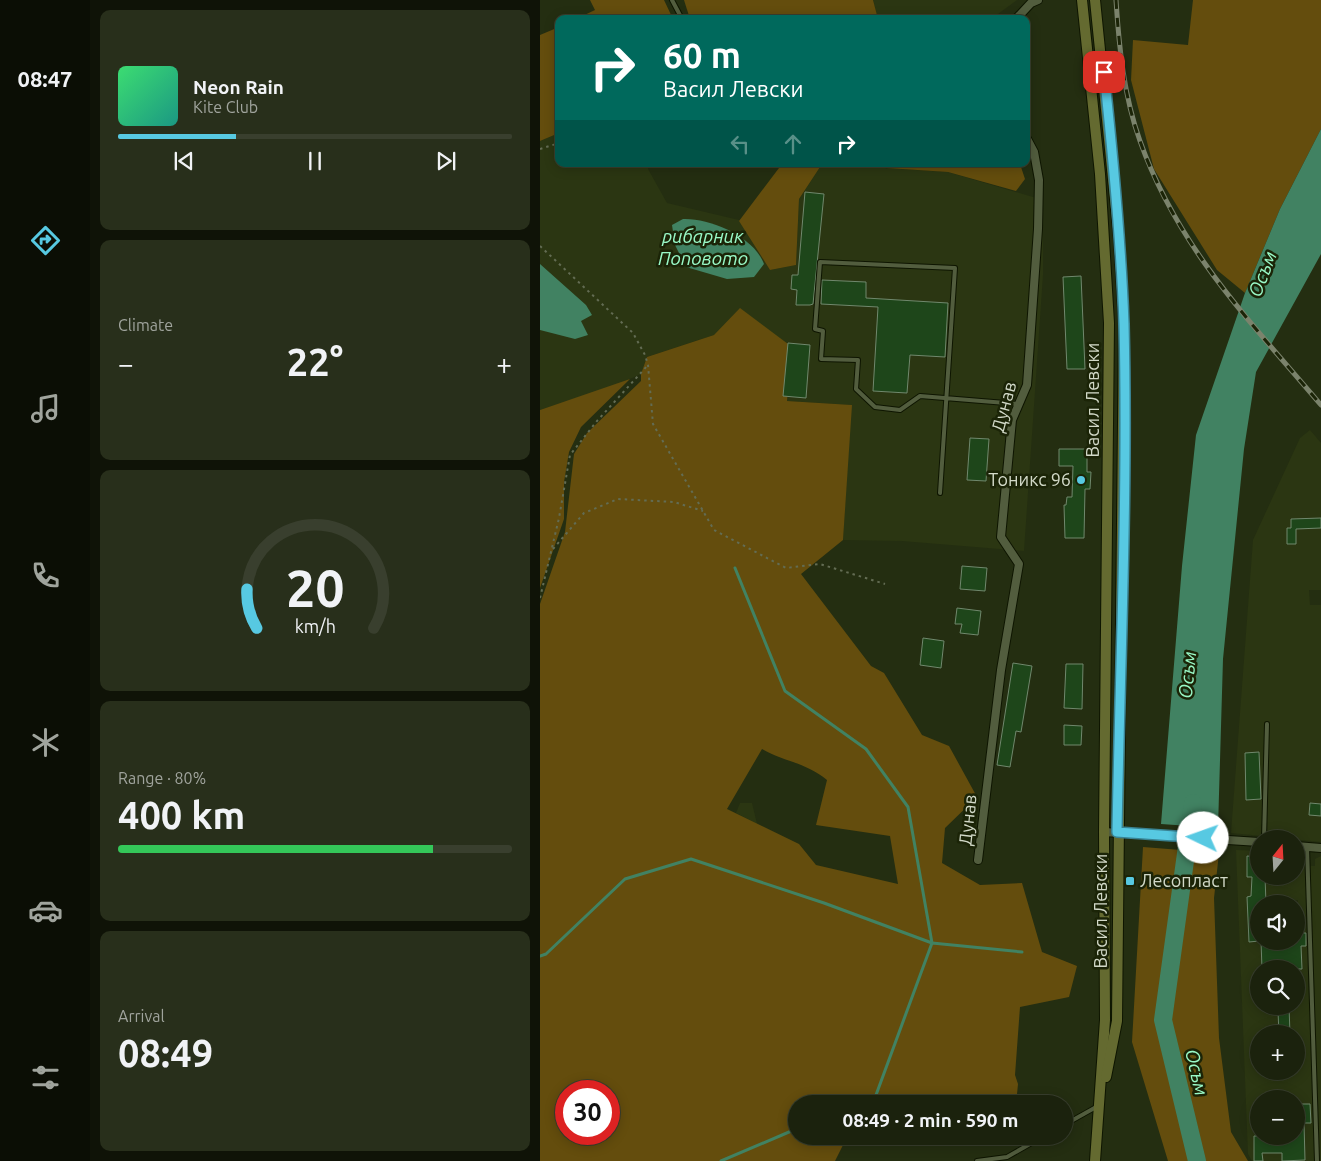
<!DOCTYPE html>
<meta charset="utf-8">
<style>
:root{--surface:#1b220d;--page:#282f1b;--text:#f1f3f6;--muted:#a0a49d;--line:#393f2e;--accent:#57c9e2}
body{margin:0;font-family:Ubuntu,sans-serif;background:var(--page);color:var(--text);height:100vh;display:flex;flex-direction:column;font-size:19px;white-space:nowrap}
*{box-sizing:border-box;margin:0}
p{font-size:16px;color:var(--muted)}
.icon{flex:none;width:28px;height:28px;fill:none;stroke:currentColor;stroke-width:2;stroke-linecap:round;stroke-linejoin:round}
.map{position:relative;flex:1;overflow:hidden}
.details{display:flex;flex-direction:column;gap:10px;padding:10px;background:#0f1307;width:450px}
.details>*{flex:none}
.banner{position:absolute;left:15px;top:15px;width:475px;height:152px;border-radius:10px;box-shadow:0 2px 12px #0003,0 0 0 1px var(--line);background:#00695c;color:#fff;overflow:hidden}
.needle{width:32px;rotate:18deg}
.fabs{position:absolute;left:710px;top:830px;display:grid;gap:10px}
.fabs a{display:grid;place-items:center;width:55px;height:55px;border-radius:50%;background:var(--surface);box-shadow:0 2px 12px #0003,0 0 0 1px var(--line);font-size:25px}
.speed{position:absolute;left:15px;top:1080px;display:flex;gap:10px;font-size:25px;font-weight:700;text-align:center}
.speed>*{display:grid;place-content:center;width:65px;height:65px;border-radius:50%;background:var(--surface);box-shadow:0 2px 12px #0003,0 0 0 1px var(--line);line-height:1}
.speed .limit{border:8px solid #d22;background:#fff;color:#111}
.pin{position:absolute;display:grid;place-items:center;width:42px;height:42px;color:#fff;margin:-21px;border-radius:10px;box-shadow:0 2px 8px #0006}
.me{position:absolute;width:55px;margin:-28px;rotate:273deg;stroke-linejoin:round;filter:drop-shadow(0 0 4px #0008)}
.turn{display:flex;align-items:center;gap:18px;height:105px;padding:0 25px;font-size:22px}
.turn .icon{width:65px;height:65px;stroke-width:2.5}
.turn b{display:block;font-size:35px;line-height:42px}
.lanes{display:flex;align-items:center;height:48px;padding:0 25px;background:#0003;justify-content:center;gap:25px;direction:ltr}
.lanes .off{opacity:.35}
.big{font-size:38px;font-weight:700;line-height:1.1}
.details .widget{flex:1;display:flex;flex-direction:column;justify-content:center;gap:8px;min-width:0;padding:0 18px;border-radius:10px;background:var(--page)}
.details .dial{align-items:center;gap:0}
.dial svg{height:130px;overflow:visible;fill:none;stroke:var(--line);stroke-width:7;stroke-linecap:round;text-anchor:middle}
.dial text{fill:var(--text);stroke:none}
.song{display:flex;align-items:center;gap:15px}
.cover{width:60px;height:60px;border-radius:8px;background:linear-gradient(135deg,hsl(140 70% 55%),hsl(170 70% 35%))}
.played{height:5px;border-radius:2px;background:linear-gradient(90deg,var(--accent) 30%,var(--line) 30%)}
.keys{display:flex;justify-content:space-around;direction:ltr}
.heat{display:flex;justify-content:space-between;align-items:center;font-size:28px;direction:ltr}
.charge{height:8px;border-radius:4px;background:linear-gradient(90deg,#34c759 80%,var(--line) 0)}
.trip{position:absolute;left:248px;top:1095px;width:285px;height:50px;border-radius:25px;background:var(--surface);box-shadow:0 2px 12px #0003,0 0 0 1px var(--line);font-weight:700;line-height:50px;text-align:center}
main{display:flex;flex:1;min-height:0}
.tab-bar{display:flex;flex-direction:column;width:90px;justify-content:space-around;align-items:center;background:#0b0e05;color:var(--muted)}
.tab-bar .icon{width:35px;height:35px}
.tab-bar .active{color:var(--accent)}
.tab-bar b{font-size:22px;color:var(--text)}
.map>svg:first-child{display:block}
.built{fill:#2b3612;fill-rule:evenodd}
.green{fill:#644d0d;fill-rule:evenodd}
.water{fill:#418262}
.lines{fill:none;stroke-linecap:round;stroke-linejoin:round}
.stream{stroke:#418262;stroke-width:3}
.river{stroke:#418262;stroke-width:18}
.building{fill:#1e461a;stroke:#70886d}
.service-casing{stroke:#0e1500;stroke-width:6}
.minor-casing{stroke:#0e1500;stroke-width:10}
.secondary-casing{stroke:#0e1500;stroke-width:12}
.path{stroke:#636c53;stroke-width:2;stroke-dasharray:2.5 4;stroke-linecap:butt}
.service{stroke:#525d3e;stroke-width:4}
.minor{stroke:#525d3e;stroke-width:8}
.secondary{stroke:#646a30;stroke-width:10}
.rail-casing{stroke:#7b836c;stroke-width:5}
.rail{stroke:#1b2407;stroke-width:3;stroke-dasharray:9;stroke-linecap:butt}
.route-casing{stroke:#398393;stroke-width:12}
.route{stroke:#57c9e2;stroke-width:9}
.poi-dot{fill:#57c9e2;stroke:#1b2407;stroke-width:2}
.labels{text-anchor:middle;stroke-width:5;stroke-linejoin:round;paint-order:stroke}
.street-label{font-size:18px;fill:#d2d9c8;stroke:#1b2407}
.poi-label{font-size:18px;fill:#d2d9c8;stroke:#1b2407;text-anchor:end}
.water-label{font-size:19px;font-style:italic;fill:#99f9c7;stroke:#1b2407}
</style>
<main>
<nav class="tab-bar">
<b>08:47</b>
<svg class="icon active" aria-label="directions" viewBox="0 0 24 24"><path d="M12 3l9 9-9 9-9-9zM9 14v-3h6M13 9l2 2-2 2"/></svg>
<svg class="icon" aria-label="music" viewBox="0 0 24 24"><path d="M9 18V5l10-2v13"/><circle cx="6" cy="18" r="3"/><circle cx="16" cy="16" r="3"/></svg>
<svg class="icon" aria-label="phone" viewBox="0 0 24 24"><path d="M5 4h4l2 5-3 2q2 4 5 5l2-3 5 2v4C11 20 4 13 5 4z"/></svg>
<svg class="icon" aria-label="climate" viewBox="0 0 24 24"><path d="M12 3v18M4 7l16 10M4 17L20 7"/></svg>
<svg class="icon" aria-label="car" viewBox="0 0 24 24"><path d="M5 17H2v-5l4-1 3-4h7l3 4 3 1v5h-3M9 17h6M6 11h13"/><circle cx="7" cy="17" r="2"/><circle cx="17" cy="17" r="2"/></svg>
<svg class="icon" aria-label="filters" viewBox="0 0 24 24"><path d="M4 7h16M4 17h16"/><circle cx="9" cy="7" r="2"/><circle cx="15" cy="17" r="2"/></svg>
</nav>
<section class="details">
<div class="widget">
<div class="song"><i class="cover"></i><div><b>Neon Rain</b><p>Kite Club</p></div></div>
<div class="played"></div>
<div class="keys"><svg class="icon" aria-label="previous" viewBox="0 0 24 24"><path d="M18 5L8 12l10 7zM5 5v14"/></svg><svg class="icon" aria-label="pause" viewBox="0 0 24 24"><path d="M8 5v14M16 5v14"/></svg><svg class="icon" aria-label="next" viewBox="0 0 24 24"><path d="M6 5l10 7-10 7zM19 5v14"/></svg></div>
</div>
<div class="widget"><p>Climate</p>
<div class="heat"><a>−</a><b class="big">22°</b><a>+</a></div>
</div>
<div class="widget dial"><svg viewBox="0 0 100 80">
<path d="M14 69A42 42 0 1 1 86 69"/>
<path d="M14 69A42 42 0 0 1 8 45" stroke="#57c9e2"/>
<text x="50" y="56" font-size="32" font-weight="700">20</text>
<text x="50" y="72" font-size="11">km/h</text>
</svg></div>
<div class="widget"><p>Range · 80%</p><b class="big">400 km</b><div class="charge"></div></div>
<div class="widget"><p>Arrival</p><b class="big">08:49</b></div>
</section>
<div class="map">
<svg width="781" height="1161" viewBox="0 0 781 1161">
<rect width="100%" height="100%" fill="#242e11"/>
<g class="built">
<polygon points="333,0 477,0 451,19 338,19"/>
<polygon points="19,133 19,164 109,164 108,169 127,203 199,220 230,270 256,265 259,199 282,164 408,172 503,200 503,275 484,551 362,541 303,540 311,405 247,401 252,347 174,335 107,357 101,374 74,386 0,410 0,141"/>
<polygon points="770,430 781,443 781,601 781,590 769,590 770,605 781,605 781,842 691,833 713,540 760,438"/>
<polygon points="200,803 212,803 217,824 196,813"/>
<path d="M696 850 719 851V876H756V857L760 866H775V859L781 856V1161H712L708 1154ZM758 900 756 941H719V904ZM719 969H756V1006H719ZM719 1034H756V1071H719ZM719 1099H756V1136H719Z"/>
</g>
<g class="green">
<polygon points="50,0 124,0 133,19 36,19 55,10"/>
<polygon points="144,0 333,0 338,19 150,19"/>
<polygon points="653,0 781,0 781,129 740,209 705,293 677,270 614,169 591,80 593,40 648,45"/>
<polygon points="19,27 19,133 0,141 0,35"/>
<polygon points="242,164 282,164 259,199 256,265 230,270 199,221"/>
<polygon points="285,164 480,164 485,179 476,191 408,172"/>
<path d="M200 308 252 347 247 401 312 405 303 540 261 574 331 666 344 673 382 735 409 746 437 797 405 828 402 863 440 885 482 883 502 952 537 966 529 997 480 1007 475 1075 478 1084 476 1104H256V1136H313L306 1139 295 1161H0V604L25 532 34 454 47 433 101 381V374L107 357 174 335ZM222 749C245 762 267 763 287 780L276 825 350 836 358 884 276 865 259 844 187 809ZM26 1091H69V1134H26Z"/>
<polygon points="90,379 41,427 29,452 24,482 24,519 0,588 0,410"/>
<polygon points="603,847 679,853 674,898 679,1038 691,1132 708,1161 628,1161 592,1042"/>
</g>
<g class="water">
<polygon points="781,129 781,254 716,372 704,449 683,659 678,828 621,824 642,566 656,435 705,293 740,209"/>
<path d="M143 219C171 218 214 237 224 264L214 277 187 279 146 267 135 245 132 225Z"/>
<polygon points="0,264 46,305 52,315 41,321 48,335 35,339 0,330"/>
</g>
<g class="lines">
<g class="stream">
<polyline points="0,956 6,954 85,879 151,859 284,903 392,943 368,807 326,749 245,691 195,568"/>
<polyline points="316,1104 336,1095 392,943 482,952"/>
<polyline points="181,1161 256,1129"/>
</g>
<polyline class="river" points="653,803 623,1020 657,1161"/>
</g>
<g class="building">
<polygon points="265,192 284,194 273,304 270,305 256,305 257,290 251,289 252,275 258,275"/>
<polygon points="541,276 545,369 527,369 523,277"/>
<polygon points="282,280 326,282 326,298 408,303 405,357 370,355 367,393 333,391 338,307 281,304"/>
<polygon points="248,343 270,345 266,398 243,396"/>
<polygon points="430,438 449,439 446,481 427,480"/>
<polygon points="519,449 547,449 547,472 551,472 550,489 545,489 544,538 525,538 524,505 526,505 527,497 532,497 533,466 519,466"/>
<polygon points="781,518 781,528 756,529 756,544 747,544 747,528 751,528 751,519"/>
<polygon points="422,566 447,568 445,591 420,589"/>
<polygon points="417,608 441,611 438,635 420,633 422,624 415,624"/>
<polygon points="383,638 404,641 401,668 380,665"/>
<polygon points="473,663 492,666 481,732 476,731 470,767 457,765"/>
<polygon points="526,664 543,664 542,709 524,708"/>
<polygon points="524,725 542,726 541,745 524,745"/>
<polygon points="719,752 721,799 706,800 705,753"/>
<polygon points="770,803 781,804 781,816 769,815"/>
<polygon points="707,856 719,857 719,876 725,876 726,904 719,904 719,941 709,942 707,897 711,896 712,877 707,877"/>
<polygon points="756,933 766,933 766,946 761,946 762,969 722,969 721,941 756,941"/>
<polygon points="741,1006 749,1006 750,1034 739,1034 738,1011 741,1011"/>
<polygon points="756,1104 770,1104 771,1123 764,1123 765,1160 742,1161 742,1153 722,1153 723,1161 714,1161 714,1136 756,1136"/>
</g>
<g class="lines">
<g class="service-casing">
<g id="service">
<polyline points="132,0 142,19"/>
<polyline points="400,493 415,268 280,262 275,329 283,331 281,359 318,360 316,389 335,407 360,410 380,396 479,404"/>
<polyline points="724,839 727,724"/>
<polyline points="767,847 777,1161"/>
<polyline points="524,1125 558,1106"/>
<polyline points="437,1161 467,1157 504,1136"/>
</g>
</g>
<g class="minor-casing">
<g id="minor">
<polyline points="476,19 491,3 498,0"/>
<polyline points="564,832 719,842"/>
<polyline points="756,846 781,848"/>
<polyline points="438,860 461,670 479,564 461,537 472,420 487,385 498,229 499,180 494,152 486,137"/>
</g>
</g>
<g class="secondary-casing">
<g id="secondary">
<polyline points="542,0 560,174 569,323 564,832 565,1020 555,1161"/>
<polyline points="555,0 579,239 584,324 577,1021 566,1077"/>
</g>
</g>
<g class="path">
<polyline points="0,149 19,143"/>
<polyline points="0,246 93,333 105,355 108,365 113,424 174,530 246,568 280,564 345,584"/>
<polyline points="13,549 44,513 78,499 134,502 163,511"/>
<polyline points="0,598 19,518 30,455 57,421 108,365"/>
</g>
<use href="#service" class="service"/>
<use href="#minor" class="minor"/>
<use href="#secondary" class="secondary"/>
<g class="rail-casing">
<path id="rail" d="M576 0C579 47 584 97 600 141 638 248 709 320 781 405"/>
</g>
<use href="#rail" class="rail"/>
</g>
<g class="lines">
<g class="route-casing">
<path id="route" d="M564 72C573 156 581 240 584 324 588 492 580 664 577 832L663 838"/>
</g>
<use href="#route" class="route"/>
</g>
<g class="poi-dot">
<circle cx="541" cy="480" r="5"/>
<rect x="585" y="876" width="10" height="10" rx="2.5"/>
</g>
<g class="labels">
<g class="street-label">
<text transform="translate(553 400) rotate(-90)" y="6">Васил Левски</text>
<text transform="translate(464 407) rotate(-75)" y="6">Дунав</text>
<text transform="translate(428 820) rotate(-84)" y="6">Дунав</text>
<text transform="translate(561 911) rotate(-90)" y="6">Васил Левски</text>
</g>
<g class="poi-label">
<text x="531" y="486">Тоникс 96</text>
<text x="600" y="887" text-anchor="start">Лесопласт</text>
</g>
<g class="water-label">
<text x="163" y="243">рибарник<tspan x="163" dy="22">Поповото</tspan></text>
<text transform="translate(722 274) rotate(-69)" y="7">Осъм</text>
<text transform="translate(647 675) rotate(-84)" y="7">Осъм</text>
<text transform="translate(657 1072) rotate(77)" y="7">Осъм</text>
</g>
</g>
</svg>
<div class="fabs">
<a><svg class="needle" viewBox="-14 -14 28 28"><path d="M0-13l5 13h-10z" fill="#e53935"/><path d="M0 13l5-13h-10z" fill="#a0a49d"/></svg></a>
<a><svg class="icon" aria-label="sound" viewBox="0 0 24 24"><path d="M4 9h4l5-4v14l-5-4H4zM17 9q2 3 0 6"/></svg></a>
<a><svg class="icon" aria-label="search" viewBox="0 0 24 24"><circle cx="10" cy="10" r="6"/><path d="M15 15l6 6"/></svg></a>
<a>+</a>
<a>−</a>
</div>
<div class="speed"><div class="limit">30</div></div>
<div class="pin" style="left:564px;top:72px;background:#d93025"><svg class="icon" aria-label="arrive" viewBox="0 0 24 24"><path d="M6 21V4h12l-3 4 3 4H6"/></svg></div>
<svg class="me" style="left:663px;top:838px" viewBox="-20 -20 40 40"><circle r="19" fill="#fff"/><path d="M0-13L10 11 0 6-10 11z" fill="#57c9e2"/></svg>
<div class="trip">08:49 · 2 min · 590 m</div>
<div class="banner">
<div class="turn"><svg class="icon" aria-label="right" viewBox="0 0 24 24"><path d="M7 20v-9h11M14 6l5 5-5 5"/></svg><div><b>60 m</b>Васил Левски</div></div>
<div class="lanes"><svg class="icon off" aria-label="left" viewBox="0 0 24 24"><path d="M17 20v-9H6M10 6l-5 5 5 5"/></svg><svg class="icon off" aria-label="ahead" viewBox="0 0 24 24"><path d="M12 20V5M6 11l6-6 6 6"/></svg><svg class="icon" aria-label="right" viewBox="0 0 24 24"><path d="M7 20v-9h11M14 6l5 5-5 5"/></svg></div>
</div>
</div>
</main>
